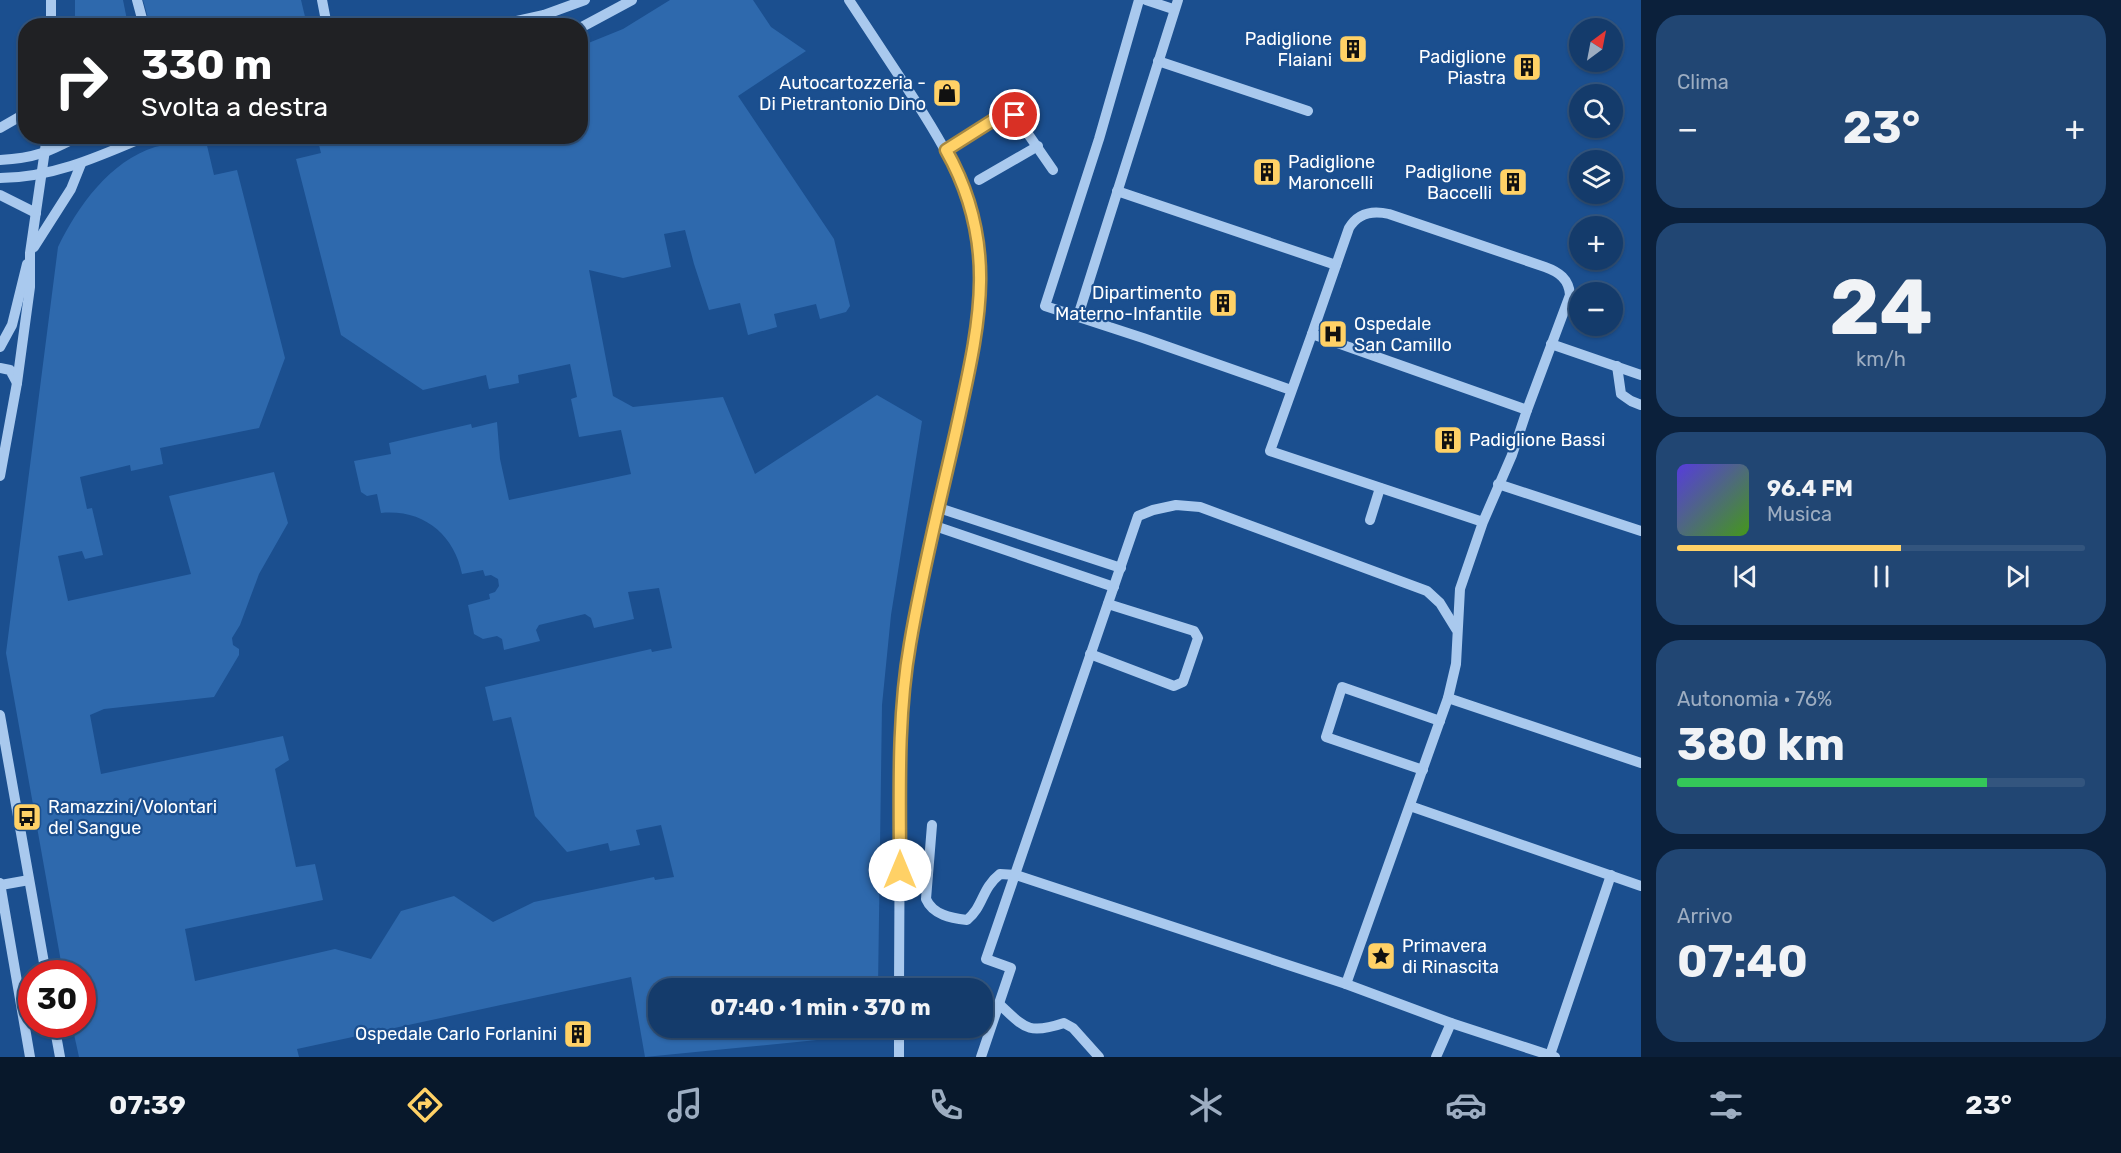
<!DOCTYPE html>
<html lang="it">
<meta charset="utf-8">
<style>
:root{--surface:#143b6b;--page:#214673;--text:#f1f3f6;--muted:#9dadc1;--line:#33557e;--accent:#ffd166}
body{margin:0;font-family:Rubik,sans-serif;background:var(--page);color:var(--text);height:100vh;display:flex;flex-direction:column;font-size:22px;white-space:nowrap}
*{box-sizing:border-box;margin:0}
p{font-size:20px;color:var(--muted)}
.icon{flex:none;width:33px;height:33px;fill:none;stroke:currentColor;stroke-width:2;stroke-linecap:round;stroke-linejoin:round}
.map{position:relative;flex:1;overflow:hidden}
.details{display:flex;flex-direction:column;gap:15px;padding:15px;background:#0b203b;width:480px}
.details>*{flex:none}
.guide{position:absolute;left:18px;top:18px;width:570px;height:126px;border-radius:24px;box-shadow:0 2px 4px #0004,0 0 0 2px var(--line);background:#202124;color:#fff;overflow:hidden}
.needle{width:39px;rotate:32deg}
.fabs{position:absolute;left:1569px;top:18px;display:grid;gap:12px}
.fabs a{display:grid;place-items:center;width:54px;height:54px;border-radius:50%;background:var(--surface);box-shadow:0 2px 4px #0004,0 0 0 2px var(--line);font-size:30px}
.speed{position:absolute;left:18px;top:960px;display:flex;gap:12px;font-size:30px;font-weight:700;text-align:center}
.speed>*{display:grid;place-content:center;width:78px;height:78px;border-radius:50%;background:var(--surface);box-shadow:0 2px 4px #0004,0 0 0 2px var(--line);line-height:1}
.speed .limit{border:9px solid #d22;background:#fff;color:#111}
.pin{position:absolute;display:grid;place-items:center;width:51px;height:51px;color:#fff;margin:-26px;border:3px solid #fff;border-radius:50%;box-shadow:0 2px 6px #0007}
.me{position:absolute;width:66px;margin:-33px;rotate:0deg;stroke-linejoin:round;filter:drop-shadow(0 0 4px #0008)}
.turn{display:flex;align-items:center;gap:21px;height:126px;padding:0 24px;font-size:27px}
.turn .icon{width:78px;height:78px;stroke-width:2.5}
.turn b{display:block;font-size:42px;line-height:51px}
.big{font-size:45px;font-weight:700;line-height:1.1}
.details .widget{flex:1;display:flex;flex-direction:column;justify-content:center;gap:9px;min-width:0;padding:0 21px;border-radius:24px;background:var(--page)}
.details .dial{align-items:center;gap:0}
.dial b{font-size:78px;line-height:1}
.song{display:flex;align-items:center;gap:18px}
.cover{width:72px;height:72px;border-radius:9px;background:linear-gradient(135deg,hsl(250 70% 55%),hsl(100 70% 35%))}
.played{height:6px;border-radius:3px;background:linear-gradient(90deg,var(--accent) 55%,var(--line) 55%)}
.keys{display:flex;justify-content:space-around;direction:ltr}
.heat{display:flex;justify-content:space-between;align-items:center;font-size:33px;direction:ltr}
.charge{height:9px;border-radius:4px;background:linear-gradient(90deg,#34c759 76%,var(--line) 0)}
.trip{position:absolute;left:648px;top:978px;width:345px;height:60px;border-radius:24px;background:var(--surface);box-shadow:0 2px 4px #0004,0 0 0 2px var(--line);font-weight:700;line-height:60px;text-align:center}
.menu{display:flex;height:96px;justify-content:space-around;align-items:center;background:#08182b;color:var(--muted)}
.menu .icon{width:42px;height:42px}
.menu .active{color:var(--accent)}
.menu b{font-size:27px;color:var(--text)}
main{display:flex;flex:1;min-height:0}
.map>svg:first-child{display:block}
.green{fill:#2e69ad}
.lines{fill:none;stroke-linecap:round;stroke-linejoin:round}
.minor{stroke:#a9c9ee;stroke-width:10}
.route-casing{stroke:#a68842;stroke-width:15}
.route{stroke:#ffd166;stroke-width:10}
.labels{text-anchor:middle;stroke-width:4.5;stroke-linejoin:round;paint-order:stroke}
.poi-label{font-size:18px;fill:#fff;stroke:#1b4f8f;text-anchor:end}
</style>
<main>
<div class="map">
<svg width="1641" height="1057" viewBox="0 0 1641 1057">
<rect width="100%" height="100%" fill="#1b4f8f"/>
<g class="green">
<polygon points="75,0 123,0 128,25 75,25"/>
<polygon points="143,0 301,0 307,25 150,25"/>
<path d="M670 0H753L771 27 806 51 738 96 834 239 850 306 846 312 820 319 816 304 774 314 777 327 748 335 740 303 709 310 694 264 685 230 664 234 671 267 623 278 589 270 613 396 633 407 723 397 755 474 877 395 922 421 891 615 882 705 878 988H658V1028H877L876 1038 847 1037 645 1057 631 977 297 1049 299 1057H79L72 1025 82 1024V974L63 973 6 653 58 247C78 206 110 161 155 147 172 143 189 140 205 137L214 175 237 170 285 358 259 428 160 448 163 464 131 471 130 465 80 477 87 509 92 508 103 555 85 559 82 551 58 556 68 601 191 574 169 496 274 472 288 523 259 574 240 625 232 638 233 645 239 649V655L214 697 104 709 90 715 101 774 283 736 289 760 275 769 296 867 315 864 323 900 185 929 195 981 335 949 371 959 401 911 454 896 493 922 534 902 654 877 655 880 674 877 661 825 636 830 640 845 610 851 608 843 567 852 535 816 511 717 493 721 485 687 651 649 652 652 672 648 659 588 628 592 634 619 594 628 591 618 585 614 539 625 536 630 540 641 504 650 502 639 497 636 483 639 474 634 468 605 490 599 489 594 495 592 499 586 498 579 491 575 485 576 483 570 462 574C454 534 423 509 381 513L377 494 367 496 361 492 354 461 391 454 389 443 471 424 472 428 497 422 500 459 509 500 631 474 621 430 579 437 571 399 577 397 570 364 518 375 519 383 489 389 486 375 423 390 341 335 296 159 321 153 317 137 580 136 581 46 623 29Z"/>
</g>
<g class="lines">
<g class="minor">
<polyline points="137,0 144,26"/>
<polyline points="322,0 327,26"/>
<path d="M849 0C868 29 888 59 907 88 945 146 979 200 981 272 982 298 978 325 973 350L919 594 905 673 900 783 899 988"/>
<polyline points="1139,0 1099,139 1045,306 1143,338 1291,390"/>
<polyline points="1146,0 1173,9"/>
<polyline points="51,26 51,0"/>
<polyline points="494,26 544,15 585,0"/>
<polyline points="580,28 632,0"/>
<polyline points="1158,61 1308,111"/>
<polyline points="0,128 26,113"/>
<polyline points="946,150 1007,112 1015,115 1053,170"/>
<path d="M0 160C36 158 48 152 79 136"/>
<path d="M0 178C52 178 100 156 147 136"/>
<polyline points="979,180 1038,146"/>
<polyline points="1117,191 1336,265"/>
<polyline points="0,195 36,213"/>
<polyline points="34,247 71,189 81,164"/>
<polyline points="1078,316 1178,0"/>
<path d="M1312 334 1349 228C1358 213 1372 210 1389 214L1545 267C1559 272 1569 279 1570 295L1527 410"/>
<polyline points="1551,344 1641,375"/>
<polyline points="0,347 12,325 27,264"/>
<polyline points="1617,366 1621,394 1631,401 1641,405"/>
<polyline points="0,368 10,370 17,383"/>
<polyline points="0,476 17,383 30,287 30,253 47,136"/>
<polyline points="1498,484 1641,531"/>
<polyline points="939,508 1121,568"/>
<polyline points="1370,520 1380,488"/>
<polyline points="935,526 1114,587"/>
<polyline points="1090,654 1174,686 1183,682 1198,638 1194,631 1108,604"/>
<polyline points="1448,698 1641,763"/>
<polyline points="0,715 46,974"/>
<polyline points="1423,770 1326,737 1342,687 1440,721"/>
<polyline points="1410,806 1641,886"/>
<path d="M932 825 926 899C933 915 951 918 967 920 984 906 981 889 1000 874L1016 875 1346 984 1451 1023 1555 1057"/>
<polyline points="0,883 30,1057"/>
<polyline points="1,885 29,880"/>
<polyline points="1346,984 1448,698 1456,664 1460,589 1483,522 1512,455 1527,410 1312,334 1270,451 1483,522"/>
<path d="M999 1004C1025 1028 1028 1035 1064 1023L1073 1028 1099 1057"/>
<polyline points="54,1024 60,1057"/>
<polyline points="1550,1055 1611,875"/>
<polyline points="899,1057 899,1028"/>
<polyline points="981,1057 1011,968 986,959 1138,516 1153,510 1176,505 1200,507 1427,591 1440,603 1456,629"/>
<polyline points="1436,1057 1451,1023"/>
</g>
</g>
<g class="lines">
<g class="route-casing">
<path id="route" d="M900 870C900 795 897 718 910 644 922 572 940 502 956 431 978 329 1001 247 946 150L1006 112 1015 115"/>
</g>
<use href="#route" class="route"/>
</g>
<defs>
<g id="building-square" transform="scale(1.5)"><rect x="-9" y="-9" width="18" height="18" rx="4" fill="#ffd166" stroke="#1b4f8f"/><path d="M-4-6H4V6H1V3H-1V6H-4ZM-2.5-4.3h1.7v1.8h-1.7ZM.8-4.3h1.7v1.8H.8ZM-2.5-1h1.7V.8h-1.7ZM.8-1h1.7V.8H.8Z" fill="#111"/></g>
<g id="shop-square" transform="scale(1.5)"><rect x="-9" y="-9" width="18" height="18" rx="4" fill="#ffd166" stroke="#1b4f8f"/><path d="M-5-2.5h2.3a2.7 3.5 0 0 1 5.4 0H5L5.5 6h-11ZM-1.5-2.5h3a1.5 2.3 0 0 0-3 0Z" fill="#111"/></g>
<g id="hospital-square" transform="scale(1.5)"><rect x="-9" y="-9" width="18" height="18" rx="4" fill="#ffd166" stroke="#1b4f8f"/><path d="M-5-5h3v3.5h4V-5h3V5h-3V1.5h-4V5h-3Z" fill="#111"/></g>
<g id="bus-square" transform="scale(1.5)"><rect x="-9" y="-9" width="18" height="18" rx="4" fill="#ffd166" stroke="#1b4f8f"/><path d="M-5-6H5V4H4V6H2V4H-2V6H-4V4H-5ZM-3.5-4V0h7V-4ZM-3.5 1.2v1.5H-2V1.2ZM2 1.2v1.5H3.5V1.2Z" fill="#111"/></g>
<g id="sight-square" transform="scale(1.5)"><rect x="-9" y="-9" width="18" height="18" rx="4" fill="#ffd166" stroke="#1b4f8f"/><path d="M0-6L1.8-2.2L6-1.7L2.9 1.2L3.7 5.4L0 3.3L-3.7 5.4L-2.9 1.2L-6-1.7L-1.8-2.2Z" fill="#111"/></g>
</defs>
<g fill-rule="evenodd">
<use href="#building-square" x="1353" y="49"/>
<use href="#building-square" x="1527" y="67"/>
<use href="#shop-square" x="947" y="93"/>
<use href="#building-square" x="1267" y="172"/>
<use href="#building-square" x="1513" y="182"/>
<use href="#building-square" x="1223" y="303"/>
<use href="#hospital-square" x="1333" y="334"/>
<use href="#building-square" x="1448" y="440"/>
<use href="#bus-square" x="27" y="817"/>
<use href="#sight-square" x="1381" y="956"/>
<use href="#building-square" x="578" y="1034"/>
</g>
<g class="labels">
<g class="poi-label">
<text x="1332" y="45">Padiglione<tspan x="1332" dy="21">Flaiani</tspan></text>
<text x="1506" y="63">Padiglione<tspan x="1506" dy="21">Piastra</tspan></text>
<text x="926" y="89">Autocartozzeria -<tspan x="926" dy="21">Di Pietrantonio Dino</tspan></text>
<text x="1288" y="168" text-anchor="start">Padiglione<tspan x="1288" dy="21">Maroncelli</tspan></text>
<text x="1492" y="178">Padiglione<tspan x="1492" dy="21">Baccelli</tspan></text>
<text x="1202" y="299">Dipartimento<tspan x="1202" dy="21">Materno-Infantile</tspan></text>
<text x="1354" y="330" text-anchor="start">Ospedale<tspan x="1354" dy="21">San Camillo</tspan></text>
<text x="1469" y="446" text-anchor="start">Padiglione Bassi</text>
<text x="48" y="813" text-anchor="start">Ramazzini/Volontari<tspan x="48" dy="21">del Sangue</tspan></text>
<text x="1402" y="952" text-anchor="start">Primavera<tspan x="1402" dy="21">di Rinascita</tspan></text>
<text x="557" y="1040">Ospedale Carlo Forlanini</text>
</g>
</g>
</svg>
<div class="fabs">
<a><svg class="needle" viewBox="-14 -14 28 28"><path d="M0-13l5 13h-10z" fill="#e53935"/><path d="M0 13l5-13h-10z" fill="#9dadc1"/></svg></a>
<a><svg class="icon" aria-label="search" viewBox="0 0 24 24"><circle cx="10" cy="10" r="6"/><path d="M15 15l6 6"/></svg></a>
<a><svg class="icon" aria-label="layers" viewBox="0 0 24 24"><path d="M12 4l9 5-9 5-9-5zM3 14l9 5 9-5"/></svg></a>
<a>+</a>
<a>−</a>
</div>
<div class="speed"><div class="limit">30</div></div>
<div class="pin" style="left:1015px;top:115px;background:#d93025"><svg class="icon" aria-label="arrive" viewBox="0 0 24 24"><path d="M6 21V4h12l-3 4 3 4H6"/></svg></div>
<svg class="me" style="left:900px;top:870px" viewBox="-20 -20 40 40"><circle r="19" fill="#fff"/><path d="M0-13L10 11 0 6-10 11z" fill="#ffd166"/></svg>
<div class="trip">07:40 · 1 min · 370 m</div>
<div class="guide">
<div class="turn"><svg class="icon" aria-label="right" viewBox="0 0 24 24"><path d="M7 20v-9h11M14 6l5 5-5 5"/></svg><div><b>330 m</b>Svolta a destra</div></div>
</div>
</div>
<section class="details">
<div class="widget"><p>Clima</p>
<div class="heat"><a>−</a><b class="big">23°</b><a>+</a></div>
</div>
<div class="widget dial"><b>24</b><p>km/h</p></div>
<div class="widget">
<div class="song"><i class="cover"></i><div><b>96.4 FM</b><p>Musica</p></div></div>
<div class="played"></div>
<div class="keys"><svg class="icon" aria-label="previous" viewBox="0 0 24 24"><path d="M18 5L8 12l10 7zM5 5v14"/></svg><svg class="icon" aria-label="pause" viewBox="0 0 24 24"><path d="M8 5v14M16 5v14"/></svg><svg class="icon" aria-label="next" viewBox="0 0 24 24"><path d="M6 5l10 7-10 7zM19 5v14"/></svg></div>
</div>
<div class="widget"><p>Autonomia · 76%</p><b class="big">380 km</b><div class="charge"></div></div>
<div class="widget"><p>Arrivo</p><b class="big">07:40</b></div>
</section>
</main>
<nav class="menu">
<b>07:39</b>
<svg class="icon active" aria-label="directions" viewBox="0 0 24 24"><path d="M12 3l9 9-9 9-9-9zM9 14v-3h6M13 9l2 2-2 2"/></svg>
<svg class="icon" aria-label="music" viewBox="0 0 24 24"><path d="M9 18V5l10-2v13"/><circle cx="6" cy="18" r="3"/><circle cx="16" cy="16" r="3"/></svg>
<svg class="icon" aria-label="phone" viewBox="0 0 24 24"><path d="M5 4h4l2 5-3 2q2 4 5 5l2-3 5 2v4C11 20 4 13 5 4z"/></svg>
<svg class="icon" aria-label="climate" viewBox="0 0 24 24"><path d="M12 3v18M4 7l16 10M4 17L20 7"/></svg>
<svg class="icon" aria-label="car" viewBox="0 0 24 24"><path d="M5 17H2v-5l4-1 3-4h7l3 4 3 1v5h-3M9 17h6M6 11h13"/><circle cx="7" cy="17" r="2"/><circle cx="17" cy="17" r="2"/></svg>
<svg class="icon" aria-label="filters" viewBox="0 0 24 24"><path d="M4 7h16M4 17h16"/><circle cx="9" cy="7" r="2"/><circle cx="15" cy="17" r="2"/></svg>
<b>23°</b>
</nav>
